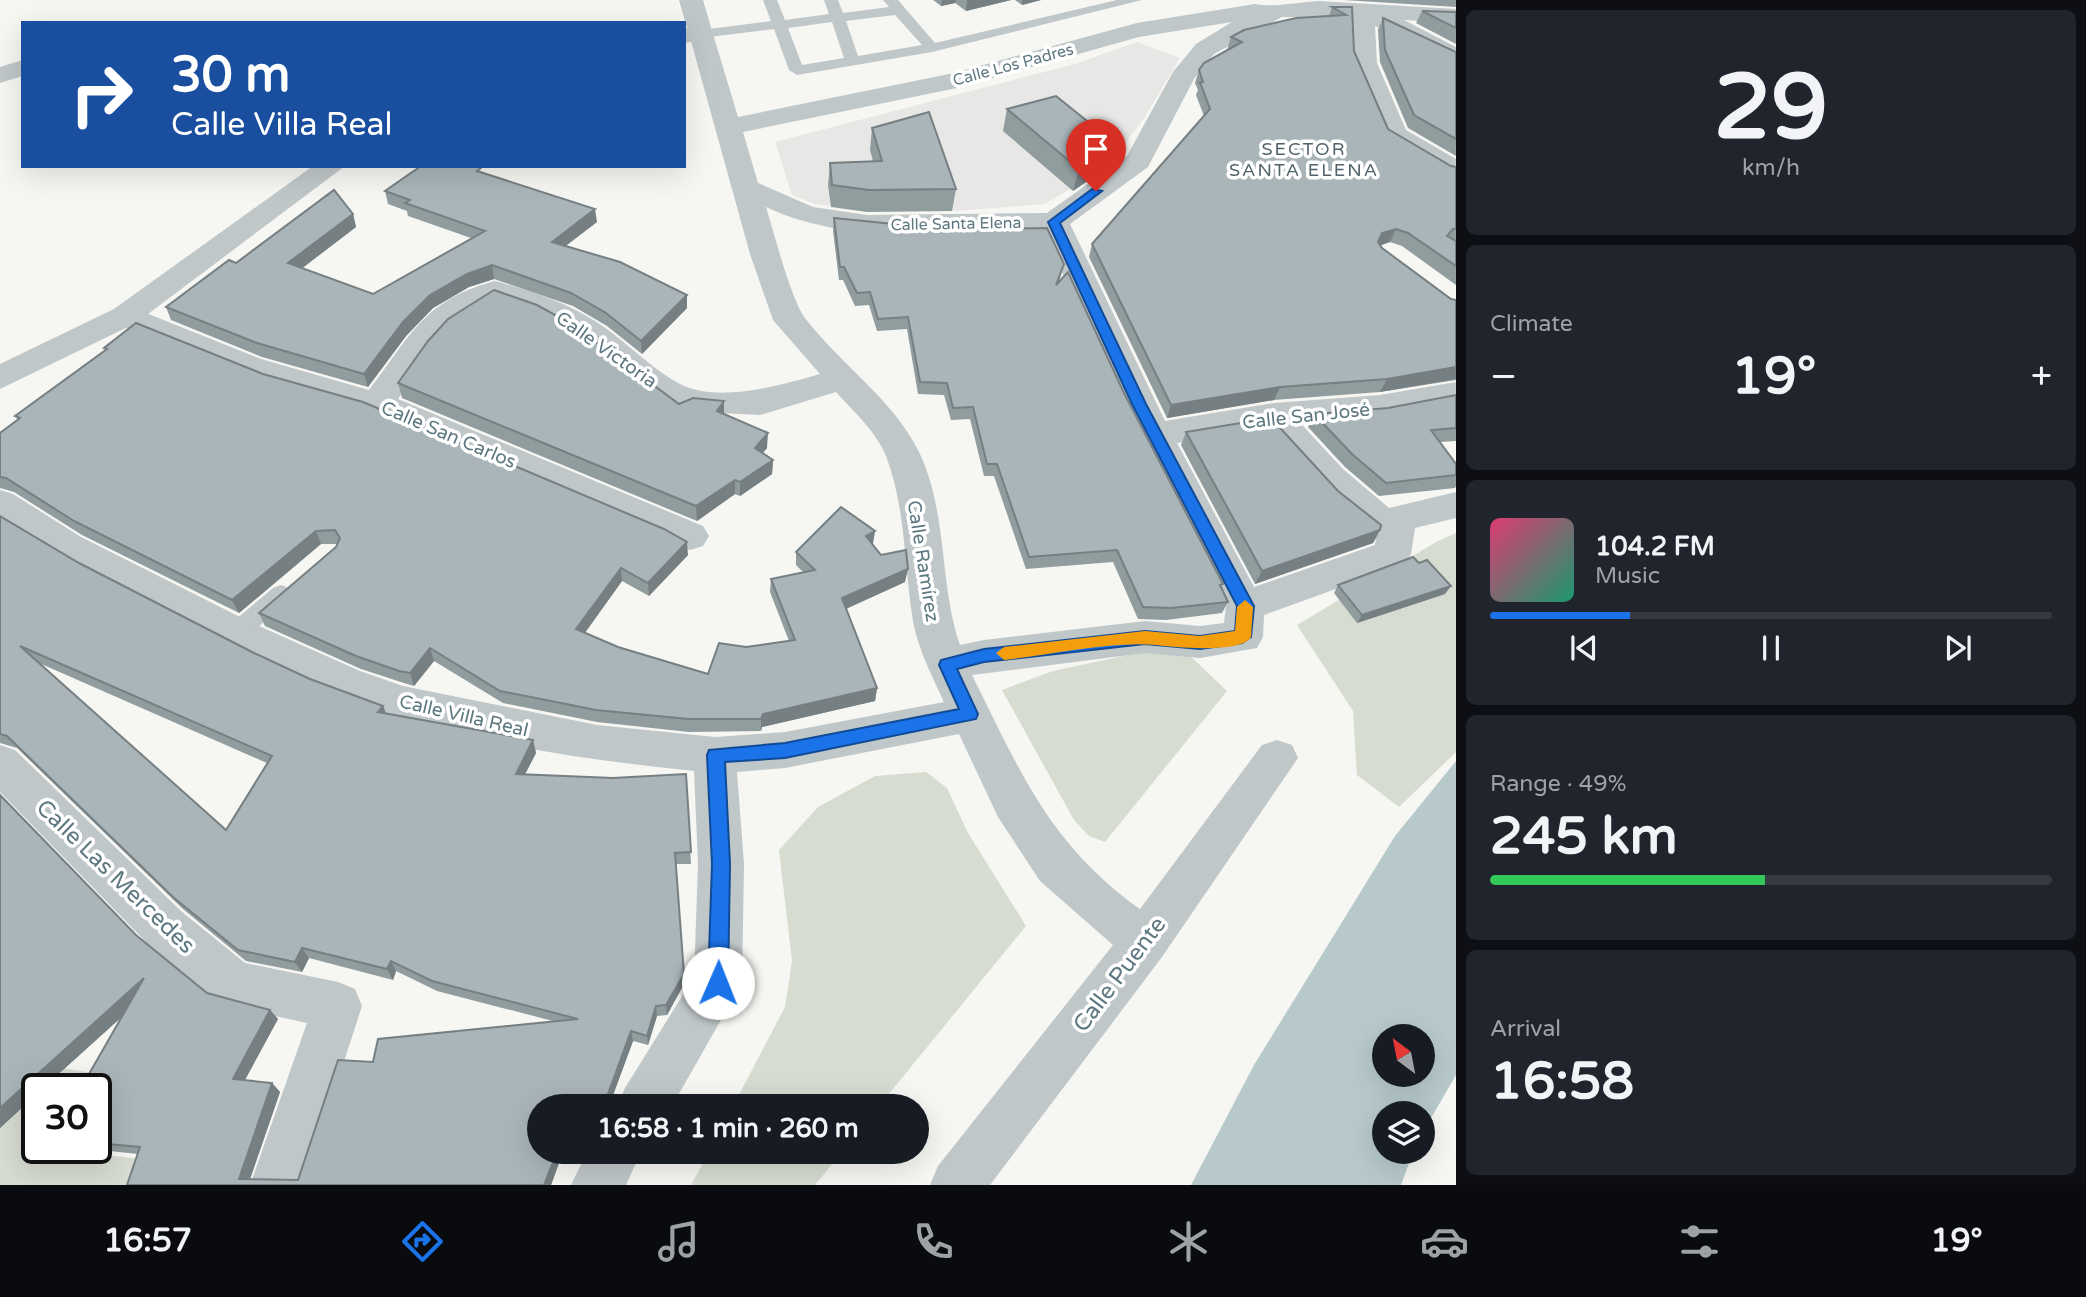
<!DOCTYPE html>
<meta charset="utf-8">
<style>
:root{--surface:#171b24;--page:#20242c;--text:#f1f3f6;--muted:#9ea1a6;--line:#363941;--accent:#1a73e8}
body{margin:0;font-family:"Varela Round",sans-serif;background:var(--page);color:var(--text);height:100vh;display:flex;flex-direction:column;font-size:26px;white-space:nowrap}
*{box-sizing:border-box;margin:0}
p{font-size:23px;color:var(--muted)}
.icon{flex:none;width:38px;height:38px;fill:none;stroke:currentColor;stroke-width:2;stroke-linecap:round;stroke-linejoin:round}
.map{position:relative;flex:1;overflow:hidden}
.panel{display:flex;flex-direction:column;gap:10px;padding:10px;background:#0d0f14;width:630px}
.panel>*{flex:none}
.banner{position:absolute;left:21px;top:21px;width:665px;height:147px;border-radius:0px;box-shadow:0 7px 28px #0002;background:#1a4fa0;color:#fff;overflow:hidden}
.needle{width:46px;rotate:328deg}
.controls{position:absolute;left:1372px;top:1024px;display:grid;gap:14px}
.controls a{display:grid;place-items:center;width:63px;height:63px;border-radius:50%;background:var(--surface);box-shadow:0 7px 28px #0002;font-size:35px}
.speed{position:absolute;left:21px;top:1073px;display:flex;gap:14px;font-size:35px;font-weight:700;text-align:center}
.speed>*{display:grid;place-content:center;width:91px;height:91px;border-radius:50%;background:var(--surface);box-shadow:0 7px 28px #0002;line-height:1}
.speed .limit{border:4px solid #111;border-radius:10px;background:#fff;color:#111}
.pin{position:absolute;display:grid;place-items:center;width:60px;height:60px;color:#fff;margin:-72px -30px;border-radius:50% 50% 50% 0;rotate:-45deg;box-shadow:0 0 7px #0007}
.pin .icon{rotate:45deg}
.me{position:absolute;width:77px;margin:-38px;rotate:1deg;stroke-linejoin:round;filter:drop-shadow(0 0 5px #0008)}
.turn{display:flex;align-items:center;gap:24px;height:147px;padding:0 35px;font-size:32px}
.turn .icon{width:91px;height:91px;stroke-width:2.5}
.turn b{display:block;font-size:49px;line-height:60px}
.big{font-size:52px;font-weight:700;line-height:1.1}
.panel .widget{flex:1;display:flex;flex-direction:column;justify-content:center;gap:10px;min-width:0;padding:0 24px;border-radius:10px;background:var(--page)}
.panel .dial{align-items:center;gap:0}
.dial b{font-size:91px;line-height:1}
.song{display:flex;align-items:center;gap:21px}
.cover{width:84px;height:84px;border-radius:10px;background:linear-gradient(135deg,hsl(340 70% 55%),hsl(160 70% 35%))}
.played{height:7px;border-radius:4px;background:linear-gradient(90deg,var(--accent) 25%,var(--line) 25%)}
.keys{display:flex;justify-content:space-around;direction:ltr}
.heat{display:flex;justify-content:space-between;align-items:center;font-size:38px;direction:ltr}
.charge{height:10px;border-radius:5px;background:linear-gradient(90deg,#34c759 49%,var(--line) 0)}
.trip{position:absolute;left:527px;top:1094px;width:402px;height:70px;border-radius:35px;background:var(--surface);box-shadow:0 7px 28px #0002;font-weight:700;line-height:70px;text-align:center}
.tab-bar{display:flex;height:112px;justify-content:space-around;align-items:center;background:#090b0e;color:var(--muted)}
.tab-bar .icon{width:49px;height:49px}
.tab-bar .active{color:var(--accent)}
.tab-bar b{font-size:32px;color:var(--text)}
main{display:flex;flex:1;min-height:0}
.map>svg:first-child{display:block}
.built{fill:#e7e7e6}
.green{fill:#d7dcd1}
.water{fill:#b7c9cb;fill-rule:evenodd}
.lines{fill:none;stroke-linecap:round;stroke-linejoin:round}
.service{fill:#c0c7c9;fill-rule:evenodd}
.minor{fill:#c0c7c9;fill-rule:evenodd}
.tertiary{fill:#c0c7c9;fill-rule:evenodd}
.wall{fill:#919c9f;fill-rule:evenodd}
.shaded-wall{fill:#767f82}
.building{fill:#a9b5b9;stroke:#767f82;stroke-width:2;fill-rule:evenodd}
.route{fill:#1a73e8;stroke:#114b97;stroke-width:2}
.slow{fill:#f59e0b}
.labels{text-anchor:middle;stroke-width:7;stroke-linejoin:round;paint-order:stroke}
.far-street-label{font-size:16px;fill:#5e7881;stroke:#fff}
.far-neighbourhood-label{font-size:18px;letter-spacing:2px;fill:#51646b;stroke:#fff}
.street-label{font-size:19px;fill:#5e7881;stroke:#fff}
.near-street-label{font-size:23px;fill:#5e7881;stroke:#fff}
</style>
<main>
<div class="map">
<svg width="1456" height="1185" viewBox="0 0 1456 1185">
<rect width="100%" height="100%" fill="#f6f6f2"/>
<polygon class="built" points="1137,42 1180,58 1144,118 1106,169 1044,204 956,211 876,211 815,204 792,195 775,142 1075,64"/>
<g class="green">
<polygon points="1456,533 1456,752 1399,807 1357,775 1353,711 1297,625 1436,542"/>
<polygon points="1147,651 1186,652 1227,691 1105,842 1089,836 1074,820 1002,690 1053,671"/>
<polygon points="926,772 947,788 968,833 1026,926 879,1106 733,1106 785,1007 792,961 779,850 818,807 875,776"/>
<polygon points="29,1063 100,1074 92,1088 37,1088 37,1148 142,1159 135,1185 0,1185 0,1098"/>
<polygon points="709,1152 842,1152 815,1185 691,1185"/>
</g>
<path class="water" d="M1456 761V1075L1423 1132V1113H1384V1152H1413L1401 1185H1191L1254 1065 1395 836ZM1384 1036H1423V1074H1384Z"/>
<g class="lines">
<g class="service">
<path d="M763 0H777L785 20 829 14 824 0H838L843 13 889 7 883 0H898L935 43 1117 0H1142L932 52 797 75 789 70 774 29 701 38 694 34 701 30 771 21ZM895 15 922 45 858 56 846 21ZM832 22 844 58 802 65 788 28Z"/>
<polygon points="281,585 289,588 292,594 289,600 244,640 236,642 228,640 224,633 228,626 273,588"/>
</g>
<g class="minor">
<path d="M1318 1 1456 9V23L1404 20 1456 47V65L1375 26 1377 63 1406 130 1456 159V179L1446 177 1384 141 1380 135 1351 63 1350 17H1282L1214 54 1194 79 1148 167 1070 224 1165 421 1274 403 1380 395 1456 382V404L1380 419 1302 425 1343 469 1389 508 1456 492V518L1415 528 1411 554 1405 564 1264 615 1263 637 1257 648 1200 658 1145 653 972 675C1020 771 1049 844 1140 909L1262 745 1277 740 1292 745 1298 758 1162 957 990 1185H930L938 1166 1113 945 1040 881 998 817 959 734 785 768 737 772 744 864 742 983 672 1106H617L625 1088 694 977 698 864 694 771C597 761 497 747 403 720 325 698 251 659 180 622 118 590 58 559 0 521V490L13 494 81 537 250 622 360 671 403 686 597 725 715 737 785 732 944 702C932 676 918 649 913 621 904 566 906 509 886 456 876 431 853 411 836 392L760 415 701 412 659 401 573 335 540 317 496 302C441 328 431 351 398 399L703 526 709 536 703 546 690 550 368 413 269 385 114 323 109 316 114 309 125 306 136 309 261 359 369 390C410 337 423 300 495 281 529 290 565 302 595 321 624 339 652 370 682 385 721 403 782 385 820 374L773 320 750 254 689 34 692 29H710L713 34 738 117 954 73 1137 23 1255 4C1272 8 1298 2 1318 1ZM1232 22 1196 44 1173 72 1127 156 1047 213 867 215 813 207 758 183 743 132 957 88 1139 37ZM766 207C851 247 952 232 1043 231L1122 404 1226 606 1224 623 1200 626 1145 621 984 640 960 645C939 584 948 512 919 452 893 399 841 365 805 318 791 299 774 233 766 207ZM1266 428 1333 502 1376 536 1375 545 1254 587 1177 443Z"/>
<polygon points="23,60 23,76 0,83 0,67"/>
<polygon points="0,745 15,750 181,911 245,963 338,982 355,989 362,1006 304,1185 250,1185 307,1023 234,1007 217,1001 147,943 0,792"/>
<polygon points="587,1152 641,1152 626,1185 571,1185"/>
</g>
<g class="tertiary">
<polygon points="679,0 703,0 713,34 710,39 684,43 684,29 687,28"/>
<polygon points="313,166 345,166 136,323 0,389 0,364 114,309"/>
</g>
</g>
<g class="wall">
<polygon points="933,0 1011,0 966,11 955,3 941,6"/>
<polygon points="1015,0 1041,0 1022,5"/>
<polygon points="1344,0 1456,0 1456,7"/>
<polygon points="1332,7 1352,7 1354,51 1388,129 1451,166 1456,167 1456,285 1402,246 1390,242 1380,245 1382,248 1451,299 1456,300 1456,380 1380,392 1274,400 1167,418 1089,257 1092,244 1204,116 1196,95 1198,90 1195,83 1199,70 1227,50 1231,37 1329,16"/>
<polygon points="1422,11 1456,12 1456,44 1416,23"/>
<polygon points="1383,18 1456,52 1456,156 1408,128 1380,62 1378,30"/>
<polygon points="1007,109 1107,137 1096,175 1073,191 1003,131"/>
<polygon points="872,128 956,189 952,211 867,212 831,207 828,185 830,163 873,161 870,150"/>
<polygon points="483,173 597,222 565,246 687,308 642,354 607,326 573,306 494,279 469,287 433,308 406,336 368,387 262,357 171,320 166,307 236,263 353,214 356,227 302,268 373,294 471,238 408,216 407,211 388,204 385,191"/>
<polygon points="834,218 904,225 981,229 1061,276 1058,283 1124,393 1222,587 1228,602 1222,613 1166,620 1138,619 1113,562 1026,569 994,476 984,476 970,419 951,420 944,395 918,394 907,329 877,331 869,305 855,306 843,280 839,280 833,231"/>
<polygon points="104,348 688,555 649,596 622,581 585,633 618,647 708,674 746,647 789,641 770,592 771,579 803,572 796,565 796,552 875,531 872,544 905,582 846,609 877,688 875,701 762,727 761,731 689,732 597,722 503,703 434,661 414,686 404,683 361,669 265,626 259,613 336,547 337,544 321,544 239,613 82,535 14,492 0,488 0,433 18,420 15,416 106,351"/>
<polygon points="398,383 679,404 724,401 724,414 767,448 763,453 773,460 772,474 740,496 735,494 697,521 402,398"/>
<polygon points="1456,395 1456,441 1440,442 1456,464 1456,486 1455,488 1379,496 1345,467 1308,427 1314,414 1388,408"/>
<polygon points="1186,432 1338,491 1380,530 1373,543 1255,584 1181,445"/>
<path d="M0 516 79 563 254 653 310 679 383 706 386 713 533 740 536 753 525 774 613 778 686 774 691 864H676L684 984 667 1015 657 1016 648 1045 633 1041 609 1106H539V1152H563L551 1185H127L138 1154 81 1148H96V1088L122 1016 43 1088H37V1094L0 1128V795L136 935 207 993 270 1010 278 1019 245 1080 272 1083 280 1092 250 1179 298 1180 373 1062 553 1021 437 991 396 971 393 980 309 958 302 972 246 961 183 909 17 748 0 743ZM39 663 267 763 226 830Z"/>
<polygon points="1338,585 1445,594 1357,623 1334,593"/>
</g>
<g class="shaded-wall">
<polygon points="942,0 956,0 955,3 941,6"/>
<polygon points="967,0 1011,0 966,11"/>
<polygon points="1022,0 1041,0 1022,5"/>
<polygon points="1107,137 1096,175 1073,191 1079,169"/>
<polygon points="595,209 597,222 554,255 552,242"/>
<polygon points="353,214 356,227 292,276 288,263"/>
<polygon points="1396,229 1390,242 1376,247 1382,233"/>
<polygon points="492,265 494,279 469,287 433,308 406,336 368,387 364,374 403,322 430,295 467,274"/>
<polygon points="687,295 687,308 642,354 641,341"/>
<polygon points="1456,367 1456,379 1380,392 1387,379"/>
<polygon points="1280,387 1274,400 1167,418 1171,405"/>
<polygon points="724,401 724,416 717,411"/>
<polygon points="768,433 767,448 755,462 755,448"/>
<polygon points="773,460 772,474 740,496 740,482"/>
<polygon points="735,480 735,494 697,521 696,506"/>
<polygon points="1380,530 1373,543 1255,584 1262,571"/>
<polygon points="316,531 321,544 239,613 232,600"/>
<polygon points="875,531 873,544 864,549 866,536"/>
<polygon points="687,542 688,555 649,596 648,583"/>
<polygon points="621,568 622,581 578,642 576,629"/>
<polygon points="908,569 905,582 841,611 842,598"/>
<polygon points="1451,586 1445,594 1357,623 1362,615"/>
<polygon points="430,648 434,661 414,686 410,673"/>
<polygon points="877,688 875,701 762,727 761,731 761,719 763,714"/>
<polygon points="383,706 388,718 378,712"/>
<polygon points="533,740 536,753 519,786 516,774"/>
<polygon points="302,948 309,958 302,972 295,962"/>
<polygon points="391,961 396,971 393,980 387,969"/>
<polygon points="684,974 684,984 667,1015 666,1005"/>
<polygon points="144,978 154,988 43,1088 37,1088 37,1094 0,1128 0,1108"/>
<polygon points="656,1006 657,1016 648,1045 647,1036"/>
<polygon points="270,1010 278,1019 241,1087 233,1079"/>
<polygon points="631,1031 633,1041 609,1106 605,1106"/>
<polygon points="272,1083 280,1092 248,1185 239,1179"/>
<polygon points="578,1098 580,1106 575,1106"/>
<polygon points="557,1152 563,1152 551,1185 544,1185"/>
</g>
<g class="building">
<polygon points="1332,7 1352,7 1354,51 1388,129 1451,166 1456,167 1456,229 1453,229 1447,236 1456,241 1456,266 1408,233 1396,229 1382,233 1378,242 1382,248 1451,299 1456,300 1456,367 1387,379 1280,387 1171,405 1092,244 1210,109 1200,82 1203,82 1199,70 1204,63 1242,42 1231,37 1244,30 1296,18 1346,15"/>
<polygon points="1422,11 1456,12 1456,28"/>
<polygon points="1383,18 1456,52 1456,139 1414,115 1385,50"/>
<polygon points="1056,96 1107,137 1101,153 1079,169 1007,109"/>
<polygon points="929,112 956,189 869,190 832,185 830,163 882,161 872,128"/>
<polygon points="421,166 480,166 482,167 477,171 595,209 552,242 620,262 687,295 641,341 606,313 571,293 492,265 467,274 430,295 403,322 364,374 257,343 166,307 229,260 236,263 334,190 353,214 288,263 373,294 485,231 405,203 410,200 385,191"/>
<polygon points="834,218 904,225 981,223 981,229 1047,228 1064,264 1056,285 1068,272 1124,393 1223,584 1220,585 1228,602 1171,608 1143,607 1117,550 1029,557 997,464 987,464 973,407 953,408 947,383 920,382 908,317 878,319 870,292 857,293 844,267 840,267"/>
<polygon points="494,290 537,305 570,323 679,404 693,398 724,401 717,411 768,433 755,448 773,460 740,482 735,480 696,506 398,383 428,341 448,319"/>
<polygon points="136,323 263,374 363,402 664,529 687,542 648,583 621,568 576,629 618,647 708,674 719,643 746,647 795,640 771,579 815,570 796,552 841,507 875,531 866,536 881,555 906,550 908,569 842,598 877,688 763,714 761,719 688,719 596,710 500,691 430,648 410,673 399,671 356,656 259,613 336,547 340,538 335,530 316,531 232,600 74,521 6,478 0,477 0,433 20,418 15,416 107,349 104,348"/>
<polygon points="1456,395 1456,428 1431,430 1456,464 1456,475 1386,483 1352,454 1314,414 1388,408"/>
<polygon points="1271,418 1338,491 1381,525 1380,530 1262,571 1186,432"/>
<path d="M0 516 79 563 254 653 310 679 383 706 378 712 533 740 516 774 613 778 686 774 691 852 675 853 684 974 666 1005 656 1006 647 1036 631 1031 604 1105 578 1098 575 1106H539V1152H557L544 1185H127L140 1147 96 1143V1088H81L144 978 0 1108V795L136 935 207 993 270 1010 233 1079 272 1083 239 1179 298 1180 338 1060 373 1062 378 1039 578 1019 432 981 391 961 387 969 302 948 295 962 238 950 174 898 7 736 0 734ZM20 646 272 756 226 830Z"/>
<polygon points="1413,557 1419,563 1427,560 1451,586 1362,615 1338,585"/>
</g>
<polygon class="route" points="1092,189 1102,191 1060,223 1146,404 1254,606 1251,637 1242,643 1200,649 1145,644 984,662 957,669 978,714 976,719 785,758 725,762 730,864 728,983 725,990 718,993 711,990 708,983 712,864 707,755 709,750 785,743 959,709 939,665 941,660 984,649 1145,631 1200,636 1235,631 1237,606 1132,404 1048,222"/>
<path class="slow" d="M1245 600 1253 607 1251 637C1241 654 1174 647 1156 645 1112 641 1049 655 1004 660L996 653 1004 647 1145 631 1200 636 1235 631 1237 607Z"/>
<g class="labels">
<g class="far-street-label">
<text transform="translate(1013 64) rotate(-15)" y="6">Calle Los Padres</text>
<text transform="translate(956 223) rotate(-1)" y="6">Calle Santa Elena</text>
</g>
<g class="far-neighbourhood-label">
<text x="1304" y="155">SECTOR<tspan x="1304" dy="21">SANTA ELENA</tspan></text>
</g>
<g class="street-label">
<text transform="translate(607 349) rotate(35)" y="7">Calle Victoria</text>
<text transform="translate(1306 415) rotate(-6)" y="7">Calle San José</text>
<text transform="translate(449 434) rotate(23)" y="7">Calle San Carlos</text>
<text transform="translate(924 561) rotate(81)" y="7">Calle Ramírez</text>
<text transform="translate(464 715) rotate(13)" y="7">Calle Villa Real</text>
</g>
<g class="near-street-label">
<text transform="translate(116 876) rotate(44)" y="8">Calle Las Mercedes</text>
<text transform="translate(1119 974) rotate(-53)" y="8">Calle Puente</text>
</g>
</g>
</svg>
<div class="controls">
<a><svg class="needle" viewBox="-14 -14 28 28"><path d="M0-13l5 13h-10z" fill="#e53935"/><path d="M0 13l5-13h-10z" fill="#9ea1a6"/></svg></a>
<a><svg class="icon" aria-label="layers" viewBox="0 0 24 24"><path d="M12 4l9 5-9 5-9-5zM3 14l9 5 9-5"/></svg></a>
</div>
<div class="speed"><div class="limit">30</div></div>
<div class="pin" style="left:1096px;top:191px;background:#d93025"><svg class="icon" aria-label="arrive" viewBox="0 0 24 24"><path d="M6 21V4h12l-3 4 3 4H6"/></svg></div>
<svg class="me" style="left:718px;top:983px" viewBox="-20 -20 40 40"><circle r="19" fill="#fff"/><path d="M0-13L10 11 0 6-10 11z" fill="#1a73e8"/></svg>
<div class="trip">16:58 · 1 min · 260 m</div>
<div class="banner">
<div class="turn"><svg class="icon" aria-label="right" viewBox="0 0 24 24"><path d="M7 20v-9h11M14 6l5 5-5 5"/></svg><div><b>30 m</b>Calle Villa Real</div></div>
</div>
</div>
<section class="panel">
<div class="widget dial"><b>29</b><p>km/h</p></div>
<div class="widget"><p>Climate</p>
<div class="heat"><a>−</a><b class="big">19°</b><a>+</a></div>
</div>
<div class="widget">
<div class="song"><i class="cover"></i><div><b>104.2 FM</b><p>Music</p></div></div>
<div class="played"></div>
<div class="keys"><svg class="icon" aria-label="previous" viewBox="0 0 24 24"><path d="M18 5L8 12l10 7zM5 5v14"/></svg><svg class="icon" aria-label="pause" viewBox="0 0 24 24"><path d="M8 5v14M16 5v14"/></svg><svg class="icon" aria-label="next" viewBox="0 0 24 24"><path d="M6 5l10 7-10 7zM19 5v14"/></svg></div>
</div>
<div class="widget"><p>Range · 49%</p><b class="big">245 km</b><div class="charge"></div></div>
<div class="widget"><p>Arrival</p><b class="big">16:58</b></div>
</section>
</main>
<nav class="tab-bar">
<b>16:57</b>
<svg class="icon active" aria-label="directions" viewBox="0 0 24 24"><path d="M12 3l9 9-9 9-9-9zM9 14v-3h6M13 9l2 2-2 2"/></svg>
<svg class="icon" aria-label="music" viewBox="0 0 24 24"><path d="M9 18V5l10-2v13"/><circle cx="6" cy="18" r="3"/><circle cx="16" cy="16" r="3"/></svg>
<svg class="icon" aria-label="phone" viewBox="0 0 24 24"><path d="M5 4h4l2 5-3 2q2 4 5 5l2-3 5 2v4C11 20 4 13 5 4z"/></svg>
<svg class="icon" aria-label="climate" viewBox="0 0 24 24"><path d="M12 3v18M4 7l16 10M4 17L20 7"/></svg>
<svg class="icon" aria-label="car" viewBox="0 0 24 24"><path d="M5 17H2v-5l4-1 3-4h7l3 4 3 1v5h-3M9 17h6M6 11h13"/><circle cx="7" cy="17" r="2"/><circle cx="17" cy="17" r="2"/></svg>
<svg class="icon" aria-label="filters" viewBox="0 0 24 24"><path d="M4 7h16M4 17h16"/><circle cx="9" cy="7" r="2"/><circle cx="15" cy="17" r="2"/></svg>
<b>19°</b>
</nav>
